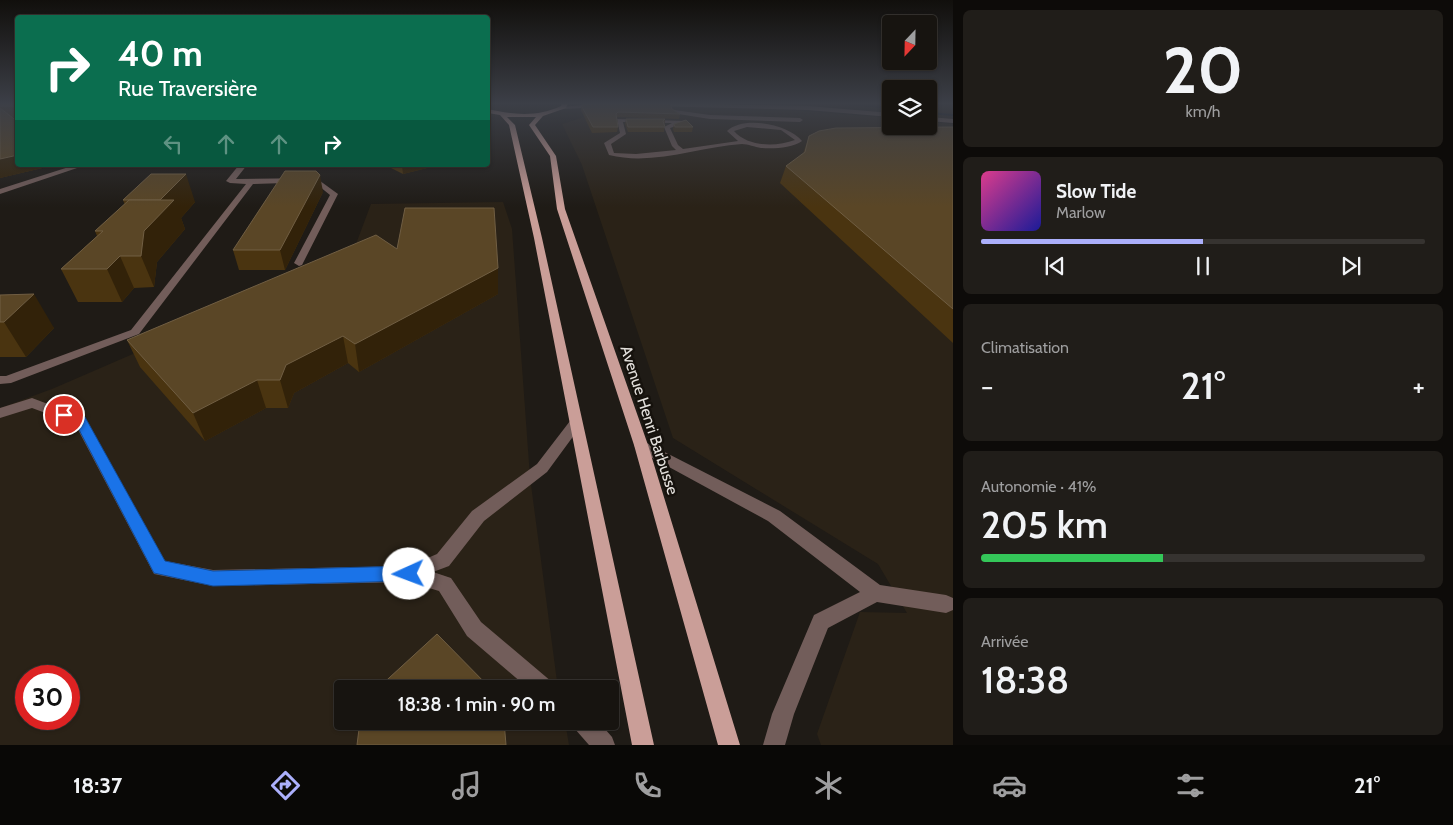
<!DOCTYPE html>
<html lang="fr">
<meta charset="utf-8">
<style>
:root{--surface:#171410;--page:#201d19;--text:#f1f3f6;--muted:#9e9e9f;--line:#363330;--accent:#abaffb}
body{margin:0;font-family:Cabin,sans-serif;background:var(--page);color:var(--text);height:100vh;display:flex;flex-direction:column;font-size:19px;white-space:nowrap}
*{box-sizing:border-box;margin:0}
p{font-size:16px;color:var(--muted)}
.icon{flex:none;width:28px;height:28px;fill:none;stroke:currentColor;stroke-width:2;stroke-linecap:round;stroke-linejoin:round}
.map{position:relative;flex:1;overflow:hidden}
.side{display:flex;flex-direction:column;gap:10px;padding:10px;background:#0d0b09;width:500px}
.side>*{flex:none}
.top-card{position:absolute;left:15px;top:15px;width:475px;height:152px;border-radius:5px;box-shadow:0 1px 4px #0004,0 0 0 1px var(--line);background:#0b6e4f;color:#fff;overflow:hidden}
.needle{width:32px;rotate:202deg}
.controls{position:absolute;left:882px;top:15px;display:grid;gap:10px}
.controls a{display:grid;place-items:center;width:55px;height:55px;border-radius:5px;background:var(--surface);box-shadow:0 1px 4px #0004,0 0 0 1px var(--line);font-size:25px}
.speed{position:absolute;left:15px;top:665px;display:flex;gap:10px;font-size:25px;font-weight:700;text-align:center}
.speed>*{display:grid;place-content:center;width:65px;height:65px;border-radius:50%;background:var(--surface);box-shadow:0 1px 4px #0004,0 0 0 1px var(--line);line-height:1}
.speed .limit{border:8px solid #d22;background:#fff;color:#111}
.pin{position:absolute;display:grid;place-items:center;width:42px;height:42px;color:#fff;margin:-21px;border:2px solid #fff;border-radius:50%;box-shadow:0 1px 5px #0007}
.me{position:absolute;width:55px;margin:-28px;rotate:268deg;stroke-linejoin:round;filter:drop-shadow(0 0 4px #0008)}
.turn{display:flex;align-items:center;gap:18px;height:105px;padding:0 20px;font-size:22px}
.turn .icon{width:65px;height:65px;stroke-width:2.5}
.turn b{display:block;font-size:35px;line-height:42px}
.lanes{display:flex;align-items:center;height:48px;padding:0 20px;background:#0003;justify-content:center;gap:25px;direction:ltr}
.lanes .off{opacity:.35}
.big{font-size:38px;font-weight:600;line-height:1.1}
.side .widget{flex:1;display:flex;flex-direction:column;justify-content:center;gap:8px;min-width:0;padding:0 18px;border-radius:8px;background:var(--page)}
.side .dial{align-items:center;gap:0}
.dial b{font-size:65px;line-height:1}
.song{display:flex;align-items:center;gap:15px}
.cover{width:60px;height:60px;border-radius:8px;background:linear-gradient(135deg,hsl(330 70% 55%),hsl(240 70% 35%))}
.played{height:5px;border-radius:2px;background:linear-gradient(90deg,var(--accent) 50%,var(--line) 50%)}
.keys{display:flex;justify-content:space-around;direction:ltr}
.heat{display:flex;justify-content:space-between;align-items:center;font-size:28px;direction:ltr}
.charge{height:8px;border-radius:4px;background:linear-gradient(90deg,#34c759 41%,var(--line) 0)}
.trip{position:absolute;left:334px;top:680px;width:285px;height:50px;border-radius:5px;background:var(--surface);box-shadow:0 1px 4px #0004,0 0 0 1px var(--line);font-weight:600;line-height:50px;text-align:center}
.menu{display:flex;height:80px;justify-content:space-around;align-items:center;background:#090806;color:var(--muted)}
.menu .icon{width:35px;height:35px}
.menu .selected{color:var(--accent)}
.menu b{font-size:22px;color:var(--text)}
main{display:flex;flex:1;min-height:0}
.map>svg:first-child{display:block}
.built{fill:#2a2217;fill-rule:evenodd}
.industrial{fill:#2a2212}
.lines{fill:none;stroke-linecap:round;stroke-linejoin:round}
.stream{fill:#000d20;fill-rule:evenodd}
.minor{fill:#725d5a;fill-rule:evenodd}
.major{fill:#ca9e98;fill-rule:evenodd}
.wall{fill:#4a3410}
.shaded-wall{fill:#322209}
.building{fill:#5a4626;stroke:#705e43}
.route{fill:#1a73e8;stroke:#114b97}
.labels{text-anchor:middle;stroke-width:5;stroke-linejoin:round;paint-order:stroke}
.street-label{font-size:16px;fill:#e3e0dc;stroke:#16120d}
</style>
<main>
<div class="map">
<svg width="953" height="745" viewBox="0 0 953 745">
<rect width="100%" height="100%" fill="#1f1b16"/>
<g class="built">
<polygon points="603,103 701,103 891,118 891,126 929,126 929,122 953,124 953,745 821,745 817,734 860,612 907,613 878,564 673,438 582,165 562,124 610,109"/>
<path d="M503 202 512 229 530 477 558 689H342V721H565L569 745H0V408L52 389 350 260 371 204ZM26 676H69V719H26Z"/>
</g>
<polygon class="industrial" points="701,103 857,103 837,107"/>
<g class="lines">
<g class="stream">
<polygon points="842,103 891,107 891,109 844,104"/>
<polygon points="929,112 953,114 953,116 929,114"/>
</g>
<g class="minor">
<polygon points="654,103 808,106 891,113 891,117 808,110 652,106"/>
<polygon points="598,104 600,107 564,109 561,107"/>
<polygon points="674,110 710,115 800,118 803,120 800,122 710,119 672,113"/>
<polygon points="929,117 953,119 953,123 929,121"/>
<path d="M617 119 685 121V123L670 128 678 145 683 149 738 141 727 131C743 115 789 124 802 141 792 148 774 149 761 148 755 147 748 144 742 144 698 147 653 166 609 155L604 143 620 133ZM623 122 672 123 664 127 672 146 676 150 636 154 614 153 611 144 626 134ZM747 127 781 130 795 140C776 147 748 147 734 131Z"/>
<polygon points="75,165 86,165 0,194 0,189"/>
<polygon points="239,165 247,165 236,179 316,178 338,194 302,265 299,266 294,263 330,195 314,182 253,184 139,334 11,383 0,384 0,376 6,376 131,330 246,184 230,183 226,181"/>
<polygon points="32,398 85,418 165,561 213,570 409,566 437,554 472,511 537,464 570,421 580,421 582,424 580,427 547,472 484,521 449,566 433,572 451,578 481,622 552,682 555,689 529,689 467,636 439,591 409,582 213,586 154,574 75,424 32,408 0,418 0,408"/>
<polygon points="641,440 780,511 880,585 946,595 953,598 953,610 946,613 877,602 828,628 794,714 785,745 763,745 772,714 814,615 860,592 768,521 636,449 634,445 636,441"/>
<polygon points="572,721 598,721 612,737 615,745 589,745 575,729"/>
</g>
<path class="major" d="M562 103H568L566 108 543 116 535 125 556 156 565 209 648 445 740 745H718L634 445 557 209 550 156 529 125 536 117H507L515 125 542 238 654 745H632L534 238 509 125 500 115 488 113V109C513 115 538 117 561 106Z"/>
</g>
<g class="wall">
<polygon points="0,103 18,103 18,120 15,120 18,165 55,165 0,178"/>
<polygon points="581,105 672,109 680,114 679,119 617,117 618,127 617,132 592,133 581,110"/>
<polygon points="626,119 665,119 664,132 628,132 625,124"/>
<polygon points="674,124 693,127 692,132 674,132 673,129"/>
<polygon points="953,127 953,343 780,183 786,166 803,154 809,136"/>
<polygon points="385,165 455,165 455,167 435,166 403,174"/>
<polygon points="323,192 285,270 239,270 233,250"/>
<polygon points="123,200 195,202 181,218 185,229 157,262 154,287 134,288 122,302 78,302 61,269 97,236 95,231 125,205"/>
<polygon points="397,249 498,268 498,294 359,372 348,363 294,393 288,408 266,408 205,441 140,367 127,340"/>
<polygon points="0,295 54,328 26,357 0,357"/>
</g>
<g class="shaded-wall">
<polygon points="18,155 18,165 55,165 0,178 0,159"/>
<polygon points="402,165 435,165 435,166 403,174"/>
<polygon points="186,174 195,202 181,218 185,229 157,262 154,287 141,256 144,231 160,200"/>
<polygon points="320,175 323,192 285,270 280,250"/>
<polygon points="120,256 134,288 122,302 107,269"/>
<polygon points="498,268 498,294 359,372 355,344"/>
<polygon points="34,294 54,328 26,357 4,322"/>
<polygon points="343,336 348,363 294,393 288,408 280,380 286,365"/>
<polygon points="257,380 266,408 205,441 193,413"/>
</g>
<g class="building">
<rect x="0" y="103" width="18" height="3"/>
<polygon points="608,103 670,103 672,109 680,114 618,112 616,114 618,127 593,127 581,105"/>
<polygon points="0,108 18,122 18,155 0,159"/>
<polygon points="626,119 665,119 663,121 665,127 628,127"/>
<polygon points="686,120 693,127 675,127 674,124"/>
<polygon points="953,127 953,309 786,166 805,152 809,136 819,131 836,128"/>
<polygon points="285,171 316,171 320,175 280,250 233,250"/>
<polygon points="151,174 186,174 160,200 123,200"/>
<polygon points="129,200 174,200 144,231 141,256 120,256 107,269 61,269 103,231 95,231"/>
<polygon points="405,208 494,208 498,268 355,344 343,336 286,365 280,380 257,380 193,413 127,340 376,235 397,249"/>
<polygon points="34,294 4,322 0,322 0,295"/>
<polygon points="437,634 491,689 377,689"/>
<polygon points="360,721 504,721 506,745 357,745"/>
</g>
<linearGradient id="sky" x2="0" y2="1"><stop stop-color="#110f0c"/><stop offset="0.5" stop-color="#3c3f47"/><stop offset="1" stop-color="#3c3f47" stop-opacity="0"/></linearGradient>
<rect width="953" height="207" fill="url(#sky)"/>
<polygon class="route" points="64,411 85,417 165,561 213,571 409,566 415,569 417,574 415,579 409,581 213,586 154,573 76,424 60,418 58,415"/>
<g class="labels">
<g class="street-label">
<text transform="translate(650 420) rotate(72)" y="6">Avenue Henri Barbusse</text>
</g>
</g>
</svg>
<div class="controls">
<a><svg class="needle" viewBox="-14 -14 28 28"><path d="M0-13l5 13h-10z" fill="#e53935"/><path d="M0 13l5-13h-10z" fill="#9e9e9f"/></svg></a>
<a><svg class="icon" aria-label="layers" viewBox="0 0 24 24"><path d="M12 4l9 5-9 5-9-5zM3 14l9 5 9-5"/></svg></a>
</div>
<div class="speed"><div class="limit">30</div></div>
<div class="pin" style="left:64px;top:415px;background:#d93025"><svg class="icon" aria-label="arrive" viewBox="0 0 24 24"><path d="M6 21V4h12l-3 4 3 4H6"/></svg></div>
<svg class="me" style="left:409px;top:574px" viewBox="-20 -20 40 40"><circle r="19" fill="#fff"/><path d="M0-13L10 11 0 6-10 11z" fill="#1a73e8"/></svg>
<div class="trip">18:38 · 1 min · 90 m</div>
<div class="top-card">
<div class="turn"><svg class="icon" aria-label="right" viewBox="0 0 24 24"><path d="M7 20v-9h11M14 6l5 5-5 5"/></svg><div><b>40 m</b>Rue Traversière</div></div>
<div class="lanes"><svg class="icon off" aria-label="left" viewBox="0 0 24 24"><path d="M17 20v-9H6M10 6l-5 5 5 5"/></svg><svg class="icon off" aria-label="ahead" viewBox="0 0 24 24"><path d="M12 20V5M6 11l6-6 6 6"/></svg><svg class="icon off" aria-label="ahead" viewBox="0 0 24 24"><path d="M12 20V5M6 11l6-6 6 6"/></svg><svg class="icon" aria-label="right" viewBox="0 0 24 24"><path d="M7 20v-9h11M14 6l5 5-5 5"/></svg></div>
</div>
</div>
<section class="side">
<div class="widget dial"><b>20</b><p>km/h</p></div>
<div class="widget">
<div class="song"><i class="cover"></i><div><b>Slow Tide</b><p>Marlow</p></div></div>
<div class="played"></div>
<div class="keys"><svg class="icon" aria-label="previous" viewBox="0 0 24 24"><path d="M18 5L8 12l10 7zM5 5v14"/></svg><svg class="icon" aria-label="pause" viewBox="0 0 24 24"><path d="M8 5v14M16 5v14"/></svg><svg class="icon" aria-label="next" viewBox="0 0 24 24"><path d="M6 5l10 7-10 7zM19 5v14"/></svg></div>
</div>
<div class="widget"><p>Climatisation</p>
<div class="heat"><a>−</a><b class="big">21°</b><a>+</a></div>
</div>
<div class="widget"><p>Autonomie · 41%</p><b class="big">205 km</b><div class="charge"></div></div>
<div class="widget"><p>Arrivée</p><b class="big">18:38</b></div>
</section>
</main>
<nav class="menu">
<b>18:37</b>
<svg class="icon selected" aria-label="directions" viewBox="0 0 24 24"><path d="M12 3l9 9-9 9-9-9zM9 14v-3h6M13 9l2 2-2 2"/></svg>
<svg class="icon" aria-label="music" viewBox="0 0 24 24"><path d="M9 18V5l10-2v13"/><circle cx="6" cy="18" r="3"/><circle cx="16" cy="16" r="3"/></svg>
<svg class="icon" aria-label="phone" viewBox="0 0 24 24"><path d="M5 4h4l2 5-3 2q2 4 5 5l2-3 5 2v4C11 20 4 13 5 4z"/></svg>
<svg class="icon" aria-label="climate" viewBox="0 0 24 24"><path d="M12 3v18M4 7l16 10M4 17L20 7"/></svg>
<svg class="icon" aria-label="car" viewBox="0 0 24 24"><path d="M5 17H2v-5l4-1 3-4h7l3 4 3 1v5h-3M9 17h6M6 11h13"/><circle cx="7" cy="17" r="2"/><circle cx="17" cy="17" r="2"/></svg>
<svg class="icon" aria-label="filters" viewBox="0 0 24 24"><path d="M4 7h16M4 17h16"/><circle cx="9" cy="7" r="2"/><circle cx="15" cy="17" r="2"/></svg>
<b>21°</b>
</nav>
